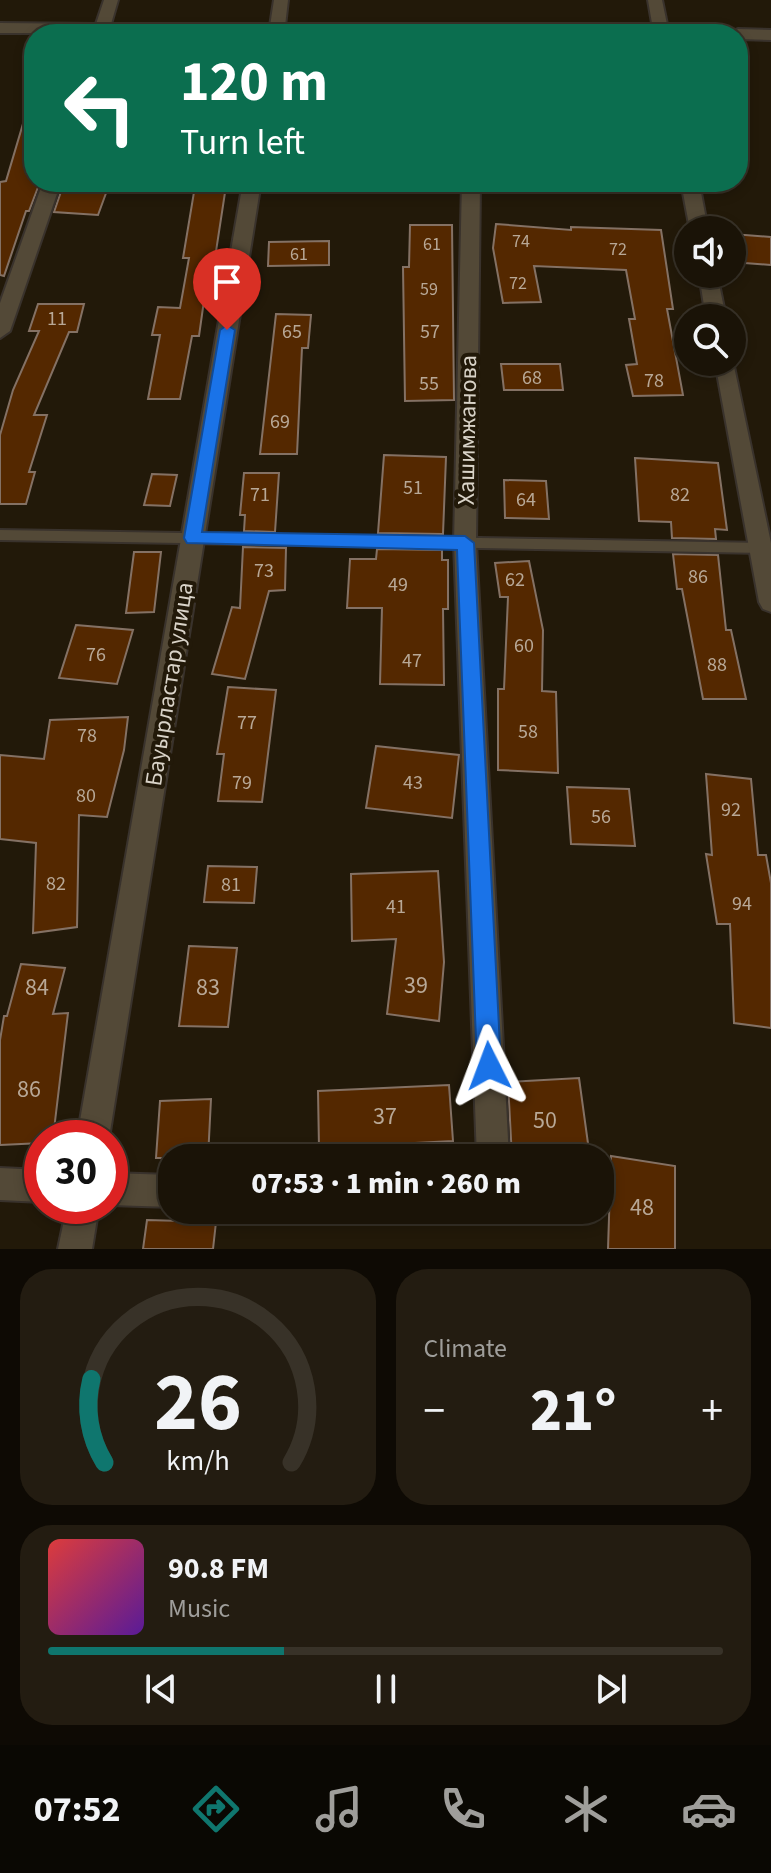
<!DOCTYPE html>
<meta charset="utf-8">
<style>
:root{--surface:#1a1307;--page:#231c11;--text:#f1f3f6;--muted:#9f9e9b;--line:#383228;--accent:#0f766e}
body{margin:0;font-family:"Source Sans 3",sans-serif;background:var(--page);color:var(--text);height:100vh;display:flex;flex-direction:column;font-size:30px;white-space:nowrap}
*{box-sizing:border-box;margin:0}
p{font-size:26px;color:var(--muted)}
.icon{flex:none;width:44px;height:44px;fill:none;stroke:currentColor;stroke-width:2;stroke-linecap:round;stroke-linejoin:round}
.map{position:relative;height:1249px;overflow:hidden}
.side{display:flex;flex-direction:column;gap:20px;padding:20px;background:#0e0a04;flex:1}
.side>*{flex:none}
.guide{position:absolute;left:24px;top:24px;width:724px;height:168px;border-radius:32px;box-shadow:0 4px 12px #0003,0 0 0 2px var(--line);background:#0b6e4f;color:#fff;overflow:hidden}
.fabs{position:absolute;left:674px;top:216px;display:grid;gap:16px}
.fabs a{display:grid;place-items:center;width:72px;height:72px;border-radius:50%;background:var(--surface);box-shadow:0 4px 12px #0003,0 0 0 2px var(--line);font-size:40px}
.speed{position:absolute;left:24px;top:1120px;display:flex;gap:16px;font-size:40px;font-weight:700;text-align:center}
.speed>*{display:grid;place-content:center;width:104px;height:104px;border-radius:50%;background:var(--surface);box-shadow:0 4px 12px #0003,0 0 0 2px var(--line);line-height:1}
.speed .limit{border:12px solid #d22;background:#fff;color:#111}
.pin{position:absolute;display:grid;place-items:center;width:68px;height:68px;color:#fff;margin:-82px -34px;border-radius:50% 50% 50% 0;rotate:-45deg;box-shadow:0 0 8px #0007}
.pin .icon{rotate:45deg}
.me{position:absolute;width:88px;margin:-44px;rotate:357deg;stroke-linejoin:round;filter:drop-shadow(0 0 6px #0008)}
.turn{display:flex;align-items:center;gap:28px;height:168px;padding:0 24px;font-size:36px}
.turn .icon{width:104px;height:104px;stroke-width:2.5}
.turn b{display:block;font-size:56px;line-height:68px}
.big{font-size:60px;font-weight:800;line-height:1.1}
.side .card{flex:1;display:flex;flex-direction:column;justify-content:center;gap:12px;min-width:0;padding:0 28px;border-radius:32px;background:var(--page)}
.side .dial{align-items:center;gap:0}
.dial svg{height:208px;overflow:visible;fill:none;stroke:var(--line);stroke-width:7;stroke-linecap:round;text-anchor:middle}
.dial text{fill:var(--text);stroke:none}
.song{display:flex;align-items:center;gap:24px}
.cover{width:96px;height:96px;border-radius:12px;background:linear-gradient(135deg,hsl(0 70% 55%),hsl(270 70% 35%))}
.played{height:8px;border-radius:4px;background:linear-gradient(90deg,var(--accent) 35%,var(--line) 35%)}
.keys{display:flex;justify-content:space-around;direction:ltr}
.heat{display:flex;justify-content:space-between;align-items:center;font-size:44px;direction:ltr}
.side .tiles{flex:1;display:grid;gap:20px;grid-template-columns:1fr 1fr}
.card:last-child{grid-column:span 2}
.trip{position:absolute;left:158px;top:1144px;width:456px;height:80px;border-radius:32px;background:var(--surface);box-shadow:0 4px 12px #0003,0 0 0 2px var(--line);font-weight:800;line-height:80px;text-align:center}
.menu{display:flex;height:128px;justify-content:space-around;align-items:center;background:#0a0803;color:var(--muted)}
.menu .icon{width:56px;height:56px}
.menu .selected{color:var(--accent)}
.menu b{font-size:36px;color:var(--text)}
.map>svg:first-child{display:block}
.building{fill:#542800;stroke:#847164;stroke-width:2}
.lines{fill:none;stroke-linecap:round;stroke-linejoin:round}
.lane-casing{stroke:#39322c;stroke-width:4}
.street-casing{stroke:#39322c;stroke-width:4}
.lane{fill:#534937;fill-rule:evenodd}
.street{fill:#534937;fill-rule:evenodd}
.route{fill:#1a73e8;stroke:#114b97;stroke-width:2}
.labels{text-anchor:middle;stroke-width:8;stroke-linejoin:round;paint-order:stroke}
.far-number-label{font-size:18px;fill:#b8a896}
.number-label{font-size:20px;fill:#b8a896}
.street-label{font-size:24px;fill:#d9d3c8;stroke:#221909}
.near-number-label{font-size:24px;fill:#b8a896}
</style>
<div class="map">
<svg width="771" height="1249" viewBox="0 0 771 1249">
<rect width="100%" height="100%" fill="#221909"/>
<g class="building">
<polygon points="28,107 34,108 34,182 40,182 29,211 26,211 4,276 0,275 0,182 6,181"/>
<polygon points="64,183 109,185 98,215 54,212"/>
<polygon points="195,186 226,186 215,258 210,258 199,336 192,336 180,399 148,399 160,335 152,335 158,307 180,308 189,258 183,258"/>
<polygon points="496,224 571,230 571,227 661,230 673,309 667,309 683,395 633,396 626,365 637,364 629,319 635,319 626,270 534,266 541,302 503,303 493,248"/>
<polygon points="410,225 452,225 454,400 405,401 403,267 409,267"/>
<polygon points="732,234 771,237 771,265 732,262"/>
<polygon points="329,241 329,265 268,266 269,242"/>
<polygon points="38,304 84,304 77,332 69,332 34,415 47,415 29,472 35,472 26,504 0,504 0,435 13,390 39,331 29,331"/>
<polygon points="276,314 311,315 308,348 302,348 297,454 260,454"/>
<polygon points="501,364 560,364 563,390 504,390"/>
<polygon points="384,455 446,457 443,534 378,533"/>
<polygon points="635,458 718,463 727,530 715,529 716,539 672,538 671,522 639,521"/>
<polygon points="244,473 279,473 275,532 244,531 245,515 240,515"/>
<polygon points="152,474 177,475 170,506 144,505"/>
<polygon points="504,480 546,481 549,519 505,518"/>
<polygon points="243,547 286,548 285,590 269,591 245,679 212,674 232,607 240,608"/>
<polygon points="377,549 442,550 442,560 448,560 448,609 443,609 444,685 380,684 382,608 347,608 350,559 376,559"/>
<polygon points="134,552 161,552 154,612 126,613"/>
<polygon points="673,554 718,555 726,630 731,630 746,699 703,699 682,589 677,589"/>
<polygon points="529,561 543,630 542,691 556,692 558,773 498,770 498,689 504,689 508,597 500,597 495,563"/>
<polygon points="76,625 133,630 117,684 59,678"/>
<polygon points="228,687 276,690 262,802 218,801 224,754 217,754"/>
<polygon points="128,717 124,750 107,817 79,815 77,927 33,933 36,843 0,839 0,755 44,759 50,720"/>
<polygon points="376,746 459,755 452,818 366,808"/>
<polygon points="706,774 751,779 758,855 766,855 771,883 771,1028 734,1023 730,924 717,924 706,854 712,855"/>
<polygon points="567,787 629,789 635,846 571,844"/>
<polygon points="208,866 257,867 254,903 204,902"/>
<polygon points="438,871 444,962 439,1021 387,1014 396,939 352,941 351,874"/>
<polygon points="189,946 237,948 228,1027 179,1026"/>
<polygon points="21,964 65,968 53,1014 68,1013 53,1138 42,1138 42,1143 0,1145 0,1040 4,1016 7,1016"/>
<polygon points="579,1078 590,1158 512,1158 508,1082"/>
<polygon points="449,1085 453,1141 319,1148 318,1091"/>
<polygon points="211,1099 208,1158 156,1158 160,1101"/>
<polygon points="611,1156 675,1166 675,1249 608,1249"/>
<polygon points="147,1220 216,1222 213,1249 143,1249"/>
</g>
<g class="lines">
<g class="lane-casing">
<polygon id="lane" points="0,530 771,543 771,553 0,540"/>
</g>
<g class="street-casing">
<g id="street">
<polygon points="104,0 118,0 111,24 270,26 274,0 288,0 285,26 653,29 648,0 662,0 669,34 0,33 0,23 96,24"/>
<polygon points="738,29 771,30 771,40 738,39 738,34 730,34"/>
<polygon points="43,182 61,182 10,331 0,338 0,303"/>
<polygon points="243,182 261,182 109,1138 77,1138"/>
<polygon points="462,182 480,182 476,543 509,1158 477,1158 454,543"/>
<polygon points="681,182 699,182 708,230 690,230"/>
<polygon points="699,274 717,274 726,318 706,318"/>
<polygon points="732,357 771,543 771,612 763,609 759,602 715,362 732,362"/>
<polygon points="0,1168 42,1170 42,1202 0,1200"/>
<polygon points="110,1173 172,1175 172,1207 110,1205"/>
<polygon points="67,1206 99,1206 92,1249 58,1249"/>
</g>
</g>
<use href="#lane" class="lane"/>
<use href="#street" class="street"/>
</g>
<polygon class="route" points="227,325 235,330 202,532 465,536 474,543 501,1066 497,1074 489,1077 481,1074 477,1066 457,550 187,543 184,538 220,330"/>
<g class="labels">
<g class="far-number-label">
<text x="521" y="247">74</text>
<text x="432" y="250">61</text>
<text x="618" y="255">72</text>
<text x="299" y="260">61</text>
<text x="518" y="289">72</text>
<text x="429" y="295">59</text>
</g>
<g class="number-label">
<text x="57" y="325">11</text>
<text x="292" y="338">65</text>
<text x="430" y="338">57</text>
<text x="532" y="384">68</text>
<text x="654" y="387">78</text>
<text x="429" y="390">55</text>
<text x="280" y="428">69</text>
<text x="413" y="494">51</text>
<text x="260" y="501">71</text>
<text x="680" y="501">82</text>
<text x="526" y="506">64</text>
<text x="264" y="577">73</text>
<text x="698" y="583">86</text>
<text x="515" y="586">62</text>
<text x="398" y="591">49</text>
<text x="524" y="652">60</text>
<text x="96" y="661">76</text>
<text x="412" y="667">47</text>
<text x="717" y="671">88</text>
<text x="247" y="729">77</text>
<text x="528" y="738">58</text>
<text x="87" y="742">78</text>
<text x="242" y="789">79</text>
<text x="413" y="789">43</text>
<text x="86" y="802">80</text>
<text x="731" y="816">92</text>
<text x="601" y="823">56</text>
<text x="56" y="890">82</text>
<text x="231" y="891">81</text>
<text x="742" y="910">94</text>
<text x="396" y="913">41</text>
</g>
<g class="street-label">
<text transform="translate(467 430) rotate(-89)" y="8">Хашимжанова</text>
<text transform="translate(169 684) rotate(-81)" y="8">Бауырластар улица</text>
</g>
<g class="near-number-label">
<text x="416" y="993">39</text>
<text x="37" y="995">84</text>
<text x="208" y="995">83</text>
<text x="29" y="1097">86</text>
<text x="385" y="1124">37</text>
<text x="545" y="1128">50</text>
<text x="642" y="1215">48</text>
</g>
</g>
</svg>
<div class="fabs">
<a><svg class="icon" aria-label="sound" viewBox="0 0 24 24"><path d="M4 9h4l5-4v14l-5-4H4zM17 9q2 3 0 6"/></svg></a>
<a><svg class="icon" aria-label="search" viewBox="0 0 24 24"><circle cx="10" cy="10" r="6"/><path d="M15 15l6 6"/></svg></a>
</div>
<div class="speed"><div class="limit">30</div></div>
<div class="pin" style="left:227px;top:330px;background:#d93025"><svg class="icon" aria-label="arrive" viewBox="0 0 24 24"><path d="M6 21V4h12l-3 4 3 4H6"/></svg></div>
<svg class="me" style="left:489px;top:1066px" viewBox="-20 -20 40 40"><path d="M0-17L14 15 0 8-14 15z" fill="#1a73e8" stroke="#fff" stroke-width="4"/></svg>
<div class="trip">07:53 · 1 min · 260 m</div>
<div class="guide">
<div class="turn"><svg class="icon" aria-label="left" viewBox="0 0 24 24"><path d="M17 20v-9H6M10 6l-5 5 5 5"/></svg><div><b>120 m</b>Turn left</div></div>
</div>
</div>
<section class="side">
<div class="tiles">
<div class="card dial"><svg viewBox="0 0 100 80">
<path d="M14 69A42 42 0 1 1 86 69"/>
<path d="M14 69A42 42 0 0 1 9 37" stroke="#0f766e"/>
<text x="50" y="56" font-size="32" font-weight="700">26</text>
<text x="50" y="72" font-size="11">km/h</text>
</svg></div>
<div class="card"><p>Climate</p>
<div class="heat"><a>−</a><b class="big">21°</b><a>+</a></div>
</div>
<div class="card">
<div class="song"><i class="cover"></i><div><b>90.8 FM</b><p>Music</p></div></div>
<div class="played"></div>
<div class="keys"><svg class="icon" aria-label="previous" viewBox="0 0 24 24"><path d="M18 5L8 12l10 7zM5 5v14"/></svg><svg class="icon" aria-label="pause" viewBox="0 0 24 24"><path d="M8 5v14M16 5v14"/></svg><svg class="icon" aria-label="next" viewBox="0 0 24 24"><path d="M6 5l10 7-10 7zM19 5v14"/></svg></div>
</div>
</div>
</section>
<nav class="menu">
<b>07:52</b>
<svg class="icon selected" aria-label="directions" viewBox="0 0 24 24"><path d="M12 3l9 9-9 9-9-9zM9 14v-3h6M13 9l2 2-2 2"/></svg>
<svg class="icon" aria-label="music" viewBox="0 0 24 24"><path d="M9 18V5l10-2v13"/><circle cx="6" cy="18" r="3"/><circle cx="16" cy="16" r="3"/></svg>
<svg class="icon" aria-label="phone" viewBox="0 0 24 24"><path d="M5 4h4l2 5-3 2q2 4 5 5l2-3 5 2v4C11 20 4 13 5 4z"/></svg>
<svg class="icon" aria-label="climate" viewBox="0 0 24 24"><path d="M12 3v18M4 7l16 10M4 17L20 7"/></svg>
<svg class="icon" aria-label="car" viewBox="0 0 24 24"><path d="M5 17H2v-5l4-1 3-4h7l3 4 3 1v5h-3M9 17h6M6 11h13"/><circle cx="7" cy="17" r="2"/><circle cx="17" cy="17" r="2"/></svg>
</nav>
